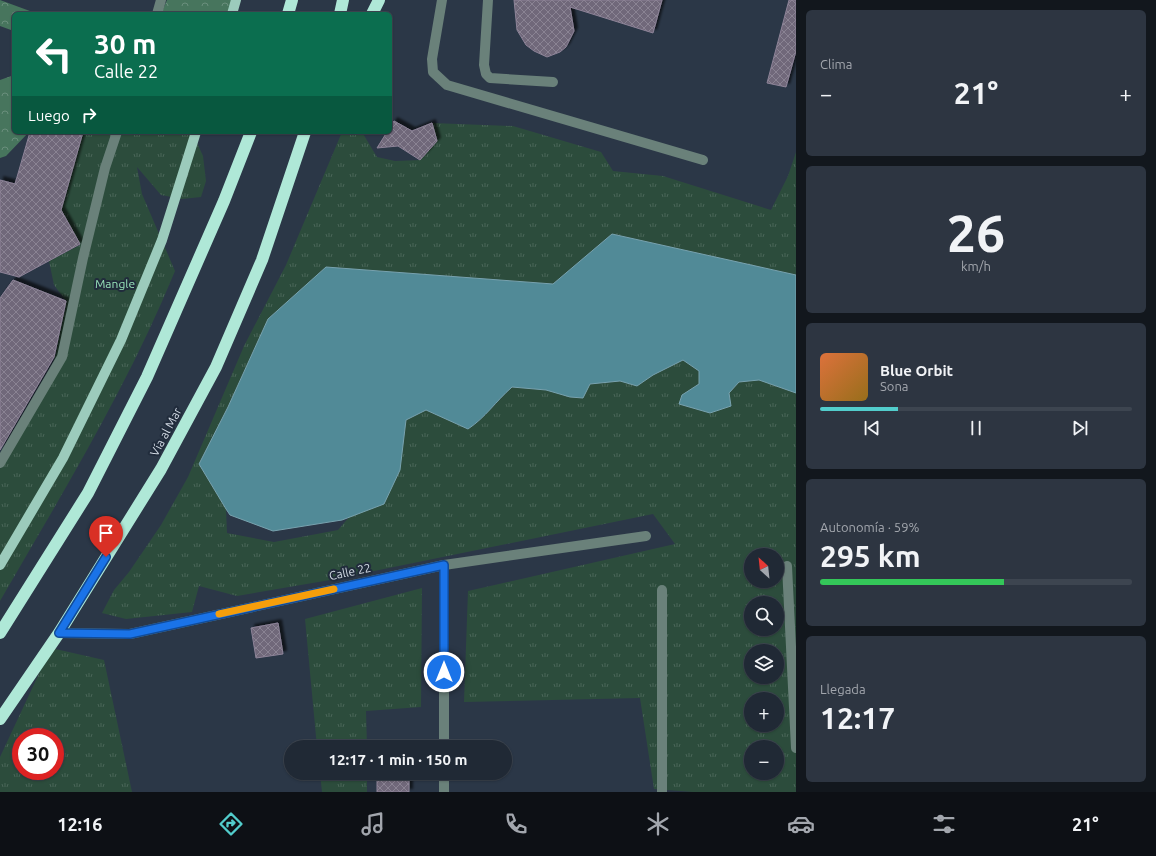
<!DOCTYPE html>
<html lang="es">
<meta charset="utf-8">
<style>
:root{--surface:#202935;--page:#2d3541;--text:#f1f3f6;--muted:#a2a6ad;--line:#3d4550;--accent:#52cdcc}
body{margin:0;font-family:Ubuntu,sans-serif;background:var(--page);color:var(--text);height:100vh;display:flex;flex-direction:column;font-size:15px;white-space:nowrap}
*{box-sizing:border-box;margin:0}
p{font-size:13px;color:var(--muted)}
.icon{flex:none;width:22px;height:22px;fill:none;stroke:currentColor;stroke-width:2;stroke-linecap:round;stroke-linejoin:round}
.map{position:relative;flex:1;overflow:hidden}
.details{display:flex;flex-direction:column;gap:10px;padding:10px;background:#12171d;width:360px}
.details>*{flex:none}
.top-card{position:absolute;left:12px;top:12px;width:380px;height:122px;border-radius:6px;box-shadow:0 1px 3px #0004,0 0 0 1px var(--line);background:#0b6e4f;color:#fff;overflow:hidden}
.needle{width:26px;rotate:333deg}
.fabs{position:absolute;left:744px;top:548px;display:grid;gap:8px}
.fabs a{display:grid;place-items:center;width:40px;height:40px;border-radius:50%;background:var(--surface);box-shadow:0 1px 3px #0004,0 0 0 1px var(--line);font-size:20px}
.speed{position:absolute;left:12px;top:728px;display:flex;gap:8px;font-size:20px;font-weight:700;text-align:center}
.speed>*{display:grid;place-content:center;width:52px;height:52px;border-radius:50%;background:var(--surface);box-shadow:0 1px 3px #0004,0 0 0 1px var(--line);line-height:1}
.speed .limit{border:6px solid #d22;background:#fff;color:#111}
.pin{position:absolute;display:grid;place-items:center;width:34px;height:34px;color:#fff;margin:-41px -17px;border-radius:50% 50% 50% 0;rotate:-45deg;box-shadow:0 0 4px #0007}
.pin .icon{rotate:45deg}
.me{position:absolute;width:44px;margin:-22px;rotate:0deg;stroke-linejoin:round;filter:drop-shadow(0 0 3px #0008)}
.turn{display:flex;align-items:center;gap:14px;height:84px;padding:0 16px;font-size:18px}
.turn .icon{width:52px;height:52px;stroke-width:2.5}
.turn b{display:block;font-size:28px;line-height:34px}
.then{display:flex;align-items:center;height:38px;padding:0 16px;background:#0003;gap:8px;font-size:15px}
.big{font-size:30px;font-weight:600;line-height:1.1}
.details .tile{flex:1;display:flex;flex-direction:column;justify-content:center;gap:6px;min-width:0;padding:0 14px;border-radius:6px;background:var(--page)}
.details .dial{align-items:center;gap:0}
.dial b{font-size:52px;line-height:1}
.song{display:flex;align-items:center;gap:12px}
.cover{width:48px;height:48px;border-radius:6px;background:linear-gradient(135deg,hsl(20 70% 55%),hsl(40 70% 35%))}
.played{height:4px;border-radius:2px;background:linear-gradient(90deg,var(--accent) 25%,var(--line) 25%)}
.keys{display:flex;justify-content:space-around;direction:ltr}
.heat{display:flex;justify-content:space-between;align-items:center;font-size:22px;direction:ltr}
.charge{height:6px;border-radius:3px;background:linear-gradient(90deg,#34c759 59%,var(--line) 0)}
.trip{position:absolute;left:284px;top:740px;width:228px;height:40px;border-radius:20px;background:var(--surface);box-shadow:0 1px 3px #0004,0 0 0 1px var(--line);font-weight:600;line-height:40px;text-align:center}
.tabs{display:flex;height:64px;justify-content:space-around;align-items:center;background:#0d1015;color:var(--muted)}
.tabs .icon{width:28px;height:28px}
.tabs .on{color:var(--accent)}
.tabs b{font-size:18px;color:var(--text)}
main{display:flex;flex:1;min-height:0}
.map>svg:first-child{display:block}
.grass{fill:url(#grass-tufts);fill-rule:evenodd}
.forest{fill:url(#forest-crowns)}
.water{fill:#518a97;stroke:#78a2ae}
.building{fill:url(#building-cross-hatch);stroke:#8d8398;filter:url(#shadow)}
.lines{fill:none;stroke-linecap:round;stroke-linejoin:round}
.minor{stroke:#6a817a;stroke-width:10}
.major{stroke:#9ccbbc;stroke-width:10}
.highway{stroke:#afe8d7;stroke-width:12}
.route-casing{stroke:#114b97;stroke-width:10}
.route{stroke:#1a73e8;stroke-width:7}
.slow{stroke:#f59e0b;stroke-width:7}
.labels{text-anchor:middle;stroke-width:4;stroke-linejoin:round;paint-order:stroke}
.park-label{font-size:12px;fill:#95e0b8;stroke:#212c3c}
.street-label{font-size:12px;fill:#d3dbe5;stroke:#212c3c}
</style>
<main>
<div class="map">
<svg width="796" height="792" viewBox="0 0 796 792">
<defs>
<pattern id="grass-tufts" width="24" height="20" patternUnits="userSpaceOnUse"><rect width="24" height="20" fill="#2c4c3c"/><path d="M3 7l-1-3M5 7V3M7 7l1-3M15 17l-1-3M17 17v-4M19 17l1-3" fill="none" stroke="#4a6558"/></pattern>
<pattern id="forest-crowns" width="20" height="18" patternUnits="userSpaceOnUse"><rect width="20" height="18" fill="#47755d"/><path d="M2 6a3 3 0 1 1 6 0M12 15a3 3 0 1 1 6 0" fill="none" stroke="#698e7c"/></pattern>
<pattern id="building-cross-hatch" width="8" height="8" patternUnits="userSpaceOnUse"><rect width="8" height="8" fill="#70677a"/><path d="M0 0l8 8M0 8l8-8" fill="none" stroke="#8a8393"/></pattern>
<filter id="shadow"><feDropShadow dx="3.5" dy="-3.5" stdDeviation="1" flood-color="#0009"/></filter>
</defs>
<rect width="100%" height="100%" fill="#2b3747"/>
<g class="grass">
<path d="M432 123 513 126 601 152 613 171 663 176 771 210 788 176 796 152V275L612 234 553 284 326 267 268 319 228 407 199 464 226 509 227 533 274 542 338 530 350 516 384 504 406 420 426 410 468 429C486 417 496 402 512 387L546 390 570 397 590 384 620 381 637 386 653 375 683 360 699 371V384L682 395 679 404 710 413 731 406 729 393 739 382 759 380 796 393V792H693L654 789 640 698 464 702 468 591 675 544 653 514 330 580 237 596 199 586 192 612 126 619 102 613 114 590 129 572 161 525 188 477 244 346 286 265 342 132H362L377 157 395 161 420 160 437 141ZM751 555H777V581H751ZM751 603H777V629H751ZM751 651H777V677H751ZM751 699H777V725H751ZM751 747H777V773H751Z"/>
<path d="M83 132H192L203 156 206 181 201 197 182 199 161 195 137 167 142 194 175 271C128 386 62 494 0 601V454L54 361 66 301 54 285 49 261 80 245 63 213 46 221Z"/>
<polygon points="422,588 421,707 366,711 367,747 317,747 305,619"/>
<path d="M51 648 104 660 132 792H0V757ZM21 737H55V771H21Z"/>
<polygon points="320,773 367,773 367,792 322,792"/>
</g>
<g class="forest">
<polygon points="0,0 38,14 14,14 14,33 11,30 0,26"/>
<polygon points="167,0 232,0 228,14 161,14"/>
<polygon points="14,75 14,132 29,132 6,156 0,158 0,80"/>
</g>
<path class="water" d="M612 234 796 275V393L759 380 739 382 729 393 731 406 710 413 679 404 682 395 699 384V371L683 360 653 375 637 386 620 381 590 384 583 398 570 397 546 390 512 387C495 402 486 417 468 429L426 410 406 420 400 470 384 504 342 520 273 531 230 515 226 509 199 464 228 407 268 319 326 267 553 284Z"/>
<g class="building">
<polygon points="514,0 662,0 653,33 570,7 574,31 566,47 560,52 547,57 534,51 526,45 517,30"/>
<polygon points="789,0 796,0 796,51 786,87 767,83"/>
<polygon points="394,121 412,131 432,123 437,141 420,160 398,146 377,148 387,132 390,132 390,127"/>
<polygon points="30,132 83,132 61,210 80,244 19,277 0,272 0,180 15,184"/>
<polygon points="13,280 66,301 54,357 0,450 0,298"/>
<polygon points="278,623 283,654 256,658 251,628"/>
<rect x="377" y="773" width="32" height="19"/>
</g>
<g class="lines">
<g class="minor">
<polyline points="442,0 432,59 433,72 447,85 703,160"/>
<polyline points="488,0 484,65 486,74 490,78 553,82"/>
<polyline points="157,14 161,0"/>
<polyline points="0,463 62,357 83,258 105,168 117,132"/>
<polyline points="444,565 444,747"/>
<polyline points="787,566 796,748"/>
<polyline points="59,633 130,634 444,565 646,536"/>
<polyline points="444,792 444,773"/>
<polyline points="662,792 662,590"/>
</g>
<g class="major">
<polyline points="232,14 236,0"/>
<polyline points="0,565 63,458 121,340 162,240 196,132"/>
</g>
<g class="highway">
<polyline points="288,14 292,0"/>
<polyline points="340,14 343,0"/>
<polyline points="372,14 379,0"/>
<polyline points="0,633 88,493 147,377 224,201 251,132"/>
<polyline points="0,719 59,633 161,469 216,367 262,260 305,132"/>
</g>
</g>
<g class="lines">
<g class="route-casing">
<polyline id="route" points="106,557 59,633 130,634 444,565 444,672"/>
</g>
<use href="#route" class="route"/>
<polyline class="slow" points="219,614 334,589"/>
</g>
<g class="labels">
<g class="park-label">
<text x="115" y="288">Mangle</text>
</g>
<g class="street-label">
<text transform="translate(166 432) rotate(-62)" y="4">Vía al Mar</text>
<text transform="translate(350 572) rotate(-12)" y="4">Calle 22</text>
</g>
</g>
</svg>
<div class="fabs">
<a><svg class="needle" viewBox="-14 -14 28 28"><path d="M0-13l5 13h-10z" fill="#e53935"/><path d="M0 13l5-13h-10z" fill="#a2a6ad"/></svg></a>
<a><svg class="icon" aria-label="search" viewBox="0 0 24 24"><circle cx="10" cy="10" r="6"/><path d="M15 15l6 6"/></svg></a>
<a><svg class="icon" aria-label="layers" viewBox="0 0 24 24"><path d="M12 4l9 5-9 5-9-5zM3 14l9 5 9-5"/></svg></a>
<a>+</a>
<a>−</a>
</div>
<div class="speed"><div class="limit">30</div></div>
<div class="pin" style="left:106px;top:557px;background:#d93025"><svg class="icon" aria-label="arrive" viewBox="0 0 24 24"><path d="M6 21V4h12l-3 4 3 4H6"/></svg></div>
<svg class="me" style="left:444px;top:672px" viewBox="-20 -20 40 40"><circle r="17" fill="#1a73e8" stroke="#fff" stroke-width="3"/><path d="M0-11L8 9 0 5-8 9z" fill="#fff"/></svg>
<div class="trip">12:17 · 1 min · 150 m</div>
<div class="top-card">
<div class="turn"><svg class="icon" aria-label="left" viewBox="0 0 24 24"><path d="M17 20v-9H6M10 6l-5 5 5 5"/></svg><div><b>30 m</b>Calle 22</div></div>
<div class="then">Luego<svg class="icon" aria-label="right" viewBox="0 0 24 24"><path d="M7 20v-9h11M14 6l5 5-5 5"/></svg></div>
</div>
</div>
<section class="details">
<div class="tile"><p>Clima</p>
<div class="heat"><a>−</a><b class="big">21°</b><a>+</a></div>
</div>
<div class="tile dial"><b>26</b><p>km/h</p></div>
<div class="tile">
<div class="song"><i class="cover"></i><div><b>Blue Orbit</b><p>Sona</p></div></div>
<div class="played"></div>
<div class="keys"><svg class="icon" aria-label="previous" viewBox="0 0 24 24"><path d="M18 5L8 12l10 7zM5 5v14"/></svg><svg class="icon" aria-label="pause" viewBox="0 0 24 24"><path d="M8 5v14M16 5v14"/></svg><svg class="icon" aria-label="next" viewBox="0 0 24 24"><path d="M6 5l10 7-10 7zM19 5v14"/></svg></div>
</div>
<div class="tile"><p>Autonomía · 59%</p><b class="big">295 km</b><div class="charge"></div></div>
<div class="tile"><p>Llegada</p><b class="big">12:17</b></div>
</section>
</main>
<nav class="tabs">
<b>12:16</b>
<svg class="icon on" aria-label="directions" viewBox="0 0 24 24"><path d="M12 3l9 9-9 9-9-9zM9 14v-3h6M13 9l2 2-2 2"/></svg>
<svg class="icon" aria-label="music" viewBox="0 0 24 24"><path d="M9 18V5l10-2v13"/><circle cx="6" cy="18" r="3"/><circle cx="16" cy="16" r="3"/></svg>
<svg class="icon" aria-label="phone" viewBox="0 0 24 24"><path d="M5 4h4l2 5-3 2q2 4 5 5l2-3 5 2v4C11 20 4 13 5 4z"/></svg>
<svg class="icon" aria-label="climate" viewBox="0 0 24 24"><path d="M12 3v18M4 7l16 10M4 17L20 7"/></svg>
<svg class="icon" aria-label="car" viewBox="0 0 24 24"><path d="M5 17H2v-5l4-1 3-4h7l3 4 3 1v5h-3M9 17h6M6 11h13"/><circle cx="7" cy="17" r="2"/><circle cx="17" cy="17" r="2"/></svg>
<svg class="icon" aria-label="filters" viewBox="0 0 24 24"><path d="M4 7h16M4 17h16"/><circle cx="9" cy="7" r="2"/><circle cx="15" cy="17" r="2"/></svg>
<b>21°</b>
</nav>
